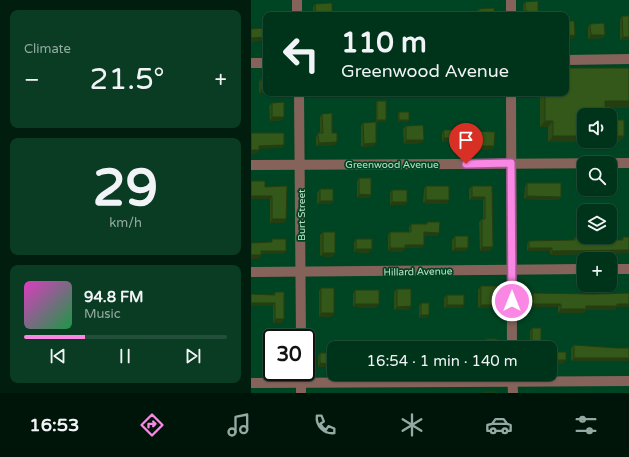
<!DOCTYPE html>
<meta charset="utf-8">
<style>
:root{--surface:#00341a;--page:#0a3c23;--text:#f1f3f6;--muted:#95aaa2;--line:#224f39;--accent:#fb87e5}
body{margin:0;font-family:"Varela Round",sans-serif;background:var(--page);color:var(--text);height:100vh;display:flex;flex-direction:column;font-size:15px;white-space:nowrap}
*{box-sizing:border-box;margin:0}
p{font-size:13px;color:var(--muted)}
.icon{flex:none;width:22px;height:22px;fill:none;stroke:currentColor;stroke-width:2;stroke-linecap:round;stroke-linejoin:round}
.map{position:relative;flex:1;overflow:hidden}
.drawer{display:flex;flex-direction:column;gap:10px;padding:10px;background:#001d0e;width:251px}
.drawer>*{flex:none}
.banner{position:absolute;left:12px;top:12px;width:306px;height:84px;border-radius:8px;box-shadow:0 1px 3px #0004,0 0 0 1px var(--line);background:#00341a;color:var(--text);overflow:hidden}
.buttons{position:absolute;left:326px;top:108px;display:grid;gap:8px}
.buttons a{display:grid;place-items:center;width:40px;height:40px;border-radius:8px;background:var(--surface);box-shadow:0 1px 3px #0004,0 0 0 1px var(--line);font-size:20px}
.speed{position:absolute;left:12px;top:329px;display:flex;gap:8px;font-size:20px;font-weight:700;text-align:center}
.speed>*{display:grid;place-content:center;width:52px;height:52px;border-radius:50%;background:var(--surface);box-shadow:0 1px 3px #0004,0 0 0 1px var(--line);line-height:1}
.speed .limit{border:2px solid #111;border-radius:6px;background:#fff;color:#111}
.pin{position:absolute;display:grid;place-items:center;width:34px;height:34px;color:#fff;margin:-41px -17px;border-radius:50% 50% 50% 0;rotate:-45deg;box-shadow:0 0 4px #0007}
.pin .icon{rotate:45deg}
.me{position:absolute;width:44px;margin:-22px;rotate:0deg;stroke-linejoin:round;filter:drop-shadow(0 0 3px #0008)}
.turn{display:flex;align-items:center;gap:14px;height:84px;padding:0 12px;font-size:18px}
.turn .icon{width:52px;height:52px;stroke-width:2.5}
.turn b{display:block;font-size:28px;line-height:34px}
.big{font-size:30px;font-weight:600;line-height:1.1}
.drawer .widget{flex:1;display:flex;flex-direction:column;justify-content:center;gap:6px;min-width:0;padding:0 14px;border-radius:8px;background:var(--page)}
.drawer .dial{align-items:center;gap:0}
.dial b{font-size:52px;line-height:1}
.song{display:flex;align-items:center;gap:12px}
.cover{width:48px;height:48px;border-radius:6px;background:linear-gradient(135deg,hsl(310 70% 55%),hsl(140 70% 35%))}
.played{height:4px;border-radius:2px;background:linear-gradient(90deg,var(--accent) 30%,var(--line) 30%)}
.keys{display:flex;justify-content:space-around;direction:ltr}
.heat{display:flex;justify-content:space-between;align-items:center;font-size:22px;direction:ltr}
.trip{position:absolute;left:76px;top:341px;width:230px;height:40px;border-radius:8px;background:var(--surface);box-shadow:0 1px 3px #0004,0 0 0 1px var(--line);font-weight:600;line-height:40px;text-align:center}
.dock{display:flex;height:64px;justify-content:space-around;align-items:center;background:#00150a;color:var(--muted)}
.dock .icon{width:28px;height:28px}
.dock .active{color:var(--accent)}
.dock b{font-size:18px;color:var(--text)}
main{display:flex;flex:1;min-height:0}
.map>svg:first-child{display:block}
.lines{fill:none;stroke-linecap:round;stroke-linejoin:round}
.minor{stroke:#86635a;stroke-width:10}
.wall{fill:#2c4c16}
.shaded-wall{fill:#243e12}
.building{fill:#335819;stroke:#243e12}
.route-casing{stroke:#a35895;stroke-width:10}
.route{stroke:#fb87e5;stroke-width:7}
.labels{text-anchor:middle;stroke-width:3.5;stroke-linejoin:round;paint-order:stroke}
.street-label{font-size:10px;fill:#bae0c5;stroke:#004523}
</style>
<main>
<section class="drawer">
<div class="widget"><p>Climate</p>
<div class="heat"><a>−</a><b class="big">21.5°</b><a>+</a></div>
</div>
<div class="widget dial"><b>29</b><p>km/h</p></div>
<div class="widget">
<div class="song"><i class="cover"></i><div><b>94.8 FM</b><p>Music</p></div></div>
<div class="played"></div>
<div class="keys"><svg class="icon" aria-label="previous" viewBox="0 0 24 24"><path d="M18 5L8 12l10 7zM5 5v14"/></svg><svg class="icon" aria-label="pause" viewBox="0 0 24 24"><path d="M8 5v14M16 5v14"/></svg><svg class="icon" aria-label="next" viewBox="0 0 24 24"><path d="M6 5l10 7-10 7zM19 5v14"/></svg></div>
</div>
</section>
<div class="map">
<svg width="378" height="393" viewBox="0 0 378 393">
<rect width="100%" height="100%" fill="#004523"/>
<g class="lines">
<g class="minor">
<polyline points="46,0 46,15"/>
<polyline points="260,0 260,15"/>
<polyline points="315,60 378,59"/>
<polyline points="0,63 15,63"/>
<polyline points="48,93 50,338"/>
<polyline points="260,93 261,348"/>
<polyline points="0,165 378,163"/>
<polyline points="359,269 378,269"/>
<polyline points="0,272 333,269"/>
<polyline points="50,372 50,393"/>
<polyline points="261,374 262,393"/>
<polyline points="0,383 378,381"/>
</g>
</g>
<g class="wall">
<polygon points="274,2 287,15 275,15 275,14 272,14 272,5"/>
<polygon points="64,4 81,15 62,15 62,7"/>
<polygon points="228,9 243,15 225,15 225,12"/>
<polygon points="371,16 378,16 378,40 369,40 369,19"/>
<polygon points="339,24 354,35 351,38 337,39 337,27"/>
<polygon points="378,68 378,108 354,107 333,115 373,136 368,142 297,142 297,127 289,127 289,93 315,93"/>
<polygon points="10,79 15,93 8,93 8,82"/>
<polygon points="126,101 134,122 125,122 125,103"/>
<polygon points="21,103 31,120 19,121 18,106"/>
<polygon points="148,112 157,122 147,122 147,113"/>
<polygon points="71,114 81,133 84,145 65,146 65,137 67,133 69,133 69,117"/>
<polygon points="112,123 123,146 110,147 110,126"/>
<polygon points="155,126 170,143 153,144 152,129"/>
<polygon points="193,130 208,138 205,142 191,142 191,133"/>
<polygon points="225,131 243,146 241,150 223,150 223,135"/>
<polygon points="108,178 120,195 118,198 106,198 106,181"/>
<polygon points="276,183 310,197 307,200 273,199 274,187"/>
<polygon points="36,186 35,219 33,223 19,223 19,199 14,187"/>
<polygon points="175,186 198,200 195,204 172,203 173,189"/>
<polygon points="221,186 241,186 239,251 229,251 228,222 231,219 232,219 232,200 218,200 218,189"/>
<polygon points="69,189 82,201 80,204 66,204 66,193"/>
<polygon points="346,189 359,189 360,197 346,197"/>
<polygon points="141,190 156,202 154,205 139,205 139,193"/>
<polygon points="176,222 186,236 173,236 173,245 170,248 154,248 151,252 137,251 137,235 139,232 158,232 158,227 160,224 175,224"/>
<polygon points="72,232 84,253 81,257 69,256 69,235"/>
<polygon points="204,236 214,251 201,251 201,240"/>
<polygon points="324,237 340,240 370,240 372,237 378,237 378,253 299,255 299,251 276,251 276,244 278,241 322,240"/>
<polygon points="105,239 118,253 103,252 103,242"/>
<polygon points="230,286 245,305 243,308 227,308 227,290"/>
<polygon points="70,288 81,317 68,317 68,291"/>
<polygon points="146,289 160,306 157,310 143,310 143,292"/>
<polygon points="104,290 125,308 102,307 102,294"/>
<polygon points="24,292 31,323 22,323 22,295"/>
<polygon points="282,293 365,307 363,310 335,310 333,313 307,313 307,307 280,307 280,296"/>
<polygon points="196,295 211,308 193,308 193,298"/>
<polygon points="170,303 176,318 168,318 168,306"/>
<polygon points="281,328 290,348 279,348 279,331"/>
<polygon points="235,339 246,348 233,348 233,343"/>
<polygon points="323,345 365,348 378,348 378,361 320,361 320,348"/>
<polygon points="69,353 81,364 79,367 67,367 67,356"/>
</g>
<g class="shaded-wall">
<polygon points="274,11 277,11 275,14 272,14"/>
<polygon points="324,35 322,39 315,39 315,36"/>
<polygon points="340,35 354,35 351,38 337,39"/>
<polygon points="15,37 15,40 0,42 0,38"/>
<polygon points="372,37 378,37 378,40 369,40"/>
<polygon points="15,89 15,93 8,93 10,90"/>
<polygon points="136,93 148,93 145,96 134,96"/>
<polygon points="354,101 378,101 378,108 349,107"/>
<polygon points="21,117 33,117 31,120 19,121"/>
<polygon points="126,120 135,120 134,122 125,122"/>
<polygon points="148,120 158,120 157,122 147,122"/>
<polygon points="294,121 302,121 297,127 289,127"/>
<polygon points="302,136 333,136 333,141 359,141 359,136 373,136 368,142 297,142"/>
<polygon points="193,138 208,138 205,142 191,142"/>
<polygon points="155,140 173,140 170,143 153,144"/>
<polygon points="86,142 84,145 65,146 68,143"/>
<polygon points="125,143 123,146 110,147 113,144"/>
<polygon points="33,145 31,148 5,149 8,146"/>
<polygon points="225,146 243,146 241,150 223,150"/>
<polygon points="0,150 8,150 5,154 0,154"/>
<polygon points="108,194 120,195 118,198 106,198"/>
<polygon points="348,194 363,194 360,197 346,197"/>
<polygon points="0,196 21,196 19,199 0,199"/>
<polygon points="276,196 310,197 307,200 273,199"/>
<polygon points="221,197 234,197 232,200 218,200"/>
<polygon points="175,200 198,200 195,204 172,203"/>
<polygon points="69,201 82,201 80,204 66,204"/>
<polygon points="141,202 156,202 154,205 139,205"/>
<polygon points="21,219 35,219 33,223 19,223"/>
<polygon points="173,232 188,233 186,236 170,236"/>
<polygon points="154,245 173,245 170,248 151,248"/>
<polygon points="231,247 242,247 239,251 229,251"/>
<polygon points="139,248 154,248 151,252 137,251"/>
<polygon points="204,248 217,248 214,251 201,251"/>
<polygon points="278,248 301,248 299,251 276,251"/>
<polygon points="105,249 121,249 118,253 103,252"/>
<polygon points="378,250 378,253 299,255 301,251"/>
<polygon points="10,251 35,251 33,254 8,254"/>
<polygon points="72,253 84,253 81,257 69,256"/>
<polygon points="0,255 10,255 8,259 0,259"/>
<polygon points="0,303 24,303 22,306 0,306"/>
<polygon points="104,304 128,304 125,308 102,307"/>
<polygon points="282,304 310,304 307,307 280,307"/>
<polygon points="366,304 378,304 378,307 365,307 363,310 335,310 333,313 307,313 310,309 335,306"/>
<polygon points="196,305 213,305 211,308 193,308"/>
<polygon points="230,305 245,305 243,308 227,308"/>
<polygon points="160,306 157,310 143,310 146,307"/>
<polygon points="70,313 83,313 81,317 68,317"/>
<polygon points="170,315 178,315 176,318 168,318"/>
<polygon points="24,319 33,319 31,323 22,323"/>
<polygon points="323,358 378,358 378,361 320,361"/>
<polygon points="299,360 315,360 312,364 299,364"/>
<polygon points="69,363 81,364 79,367 67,367"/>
</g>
<g class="building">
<polygon points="287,1 287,15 277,15 277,11 274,11 274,2"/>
<polygon points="81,3 81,15 74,15 74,14 65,14 64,4"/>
<polygon points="243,8 243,15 228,15 228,9"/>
<rect x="22" y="13" width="10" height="2"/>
<polygon points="371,16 378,16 378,37 372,37"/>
<polygon points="315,21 323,21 324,35 315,36"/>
<polygon points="353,23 354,35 340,35 339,24"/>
<polygon points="15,28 15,37 0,38 0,29"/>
<polygon points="315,68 378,68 378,101 354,101 354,115 333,115 333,136 302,136 302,121 294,121 294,93 315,93"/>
<polygon points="15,78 15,89 10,90 10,79"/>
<rect x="126" y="101" width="9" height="19"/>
<polygon points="33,102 33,117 21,117 21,103"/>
<rect x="148" y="112" width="10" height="8"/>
<polygon points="81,113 81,133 86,133 86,142 68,143 67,133 72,133 71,114"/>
<rect x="359" y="120" width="14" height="16"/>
<polygon points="125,122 125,143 113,144 112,123"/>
<polygon points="172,125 173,140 155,140 155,126"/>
<rect x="193" y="130" width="15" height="8"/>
<polygon points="225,131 244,132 243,146 225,146"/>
<polygon points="0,133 33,133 33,145 8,146 8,150 0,150"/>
<polygon points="108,178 120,178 120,195 108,194"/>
<polygon points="0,181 14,181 14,187 36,186 35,219 21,219 21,196 0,196"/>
<polygon points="276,183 310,183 310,197 276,196"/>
<polygon points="359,184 363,184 363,194 348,194 348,189 359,189"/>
<rect x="175" y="186" width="23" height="14"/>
<polygon points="221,186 241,186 242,247 231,247 231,219 234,219 234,197 221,197"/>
<rect x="69" y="189" width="13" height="12"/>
<rect x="141" y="190" width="15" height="12"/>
<polygon points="176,222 189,222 188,233 173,232 173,245 154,245 154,248 139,248 139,232 160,232 160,224 176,224"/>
<rect x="72" y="232" width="12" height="21"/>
<rect x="204" y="236" width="13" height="12"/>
<polygon points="324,237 340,237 340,240 372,240 372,237 378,237 378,250 301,251 301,248 278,248 278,241 324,240"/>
<polygon points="21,239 35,239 35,251 10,251 10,255 0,255 0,243 21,242"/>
<rect x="105" y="239" width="16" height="10"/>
<polygon points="230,286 246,286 245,305 230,305"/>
<rect x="70" y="288" width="13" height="25"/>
<polygon points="146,289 160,289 160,306 146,307"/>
<rect x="104" y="290" width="24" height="14"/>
<polygon points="24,292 33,292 33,319 24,319 24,303 0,303 0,294 24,295"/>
<polygon points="282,293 340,294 378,293 378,304 366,304 366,306 335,306 335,309 310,309 310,304 282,304"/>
<rect x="196" y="295" width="17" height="10"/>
<rect x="170" y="303" width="8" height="12"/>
<rect x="281" y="328" width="9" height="20"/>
<rect x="235" y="339" width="11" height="9"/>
<polygon points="138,344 152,344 152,347 175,348 138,348"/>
<polygon points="323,345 365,348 378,348 378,358 323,358"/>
<rect x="299" y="352" width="16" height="8"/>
<polygon points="69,353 81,353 81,364 69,363"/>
<rect x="235" y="392" width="8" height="1"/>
</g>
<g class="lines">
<g class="route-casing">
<polyline id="route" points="215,164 260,163 261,301"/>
</g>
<use href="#route" class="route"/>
</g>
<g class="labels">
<g class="street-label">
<text x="141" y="168">Greenwood Avenue</text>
<text transform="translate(50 215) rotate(-90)" y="4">Burt Street</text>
<text transform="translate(167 271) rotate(-1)" y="4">Hillard Avenue</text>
</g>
</g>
</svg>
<div class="buttons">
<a><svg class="icon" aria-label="sound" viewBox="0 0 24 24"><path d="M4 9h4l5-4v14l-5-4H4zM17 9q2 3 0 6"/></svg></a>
<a><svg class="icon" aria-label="search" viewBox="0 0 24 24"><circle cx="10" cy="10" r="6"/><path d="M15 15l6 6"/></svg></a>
<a><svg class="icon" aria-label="layers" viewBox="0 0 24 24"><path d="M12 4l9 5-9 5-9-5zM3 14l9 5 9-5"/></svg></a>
<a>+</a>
</div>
<div class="speed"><div class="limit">30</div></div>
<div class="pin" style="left:215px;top:164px;background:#d93025"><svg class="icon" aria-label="arrive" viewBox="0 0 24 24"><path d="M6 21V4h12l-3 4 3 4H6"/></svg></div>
<svg class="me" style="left:261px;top:301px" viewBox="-20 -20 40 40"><circle r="17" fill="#fb87e5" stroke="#fff" stroke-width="3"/><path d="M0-11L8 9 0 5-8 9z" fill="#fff"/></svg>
<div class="trip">16:54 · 1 min · 140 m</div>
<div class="banner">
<div class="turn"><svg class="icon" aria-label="left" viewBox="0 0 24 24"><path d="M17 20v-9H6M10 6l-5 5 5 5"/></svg><div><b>110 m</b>Greenwood Avenue</div></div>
</div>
</div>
</main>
<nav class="dock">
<b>16:53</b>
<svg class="icon active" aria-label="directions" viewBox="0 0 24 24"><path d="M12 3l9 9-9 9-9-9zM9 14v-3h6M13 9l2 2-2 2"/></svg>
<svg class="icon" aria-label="music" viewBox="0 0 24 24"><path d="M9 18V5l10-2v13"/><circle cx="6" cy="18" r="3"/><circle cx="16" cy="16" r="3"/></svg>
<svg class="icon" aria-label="phone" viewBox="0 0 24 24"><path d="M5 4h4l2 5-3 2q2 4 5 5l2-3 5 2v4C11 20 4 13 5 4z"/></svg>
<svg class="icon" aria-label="climate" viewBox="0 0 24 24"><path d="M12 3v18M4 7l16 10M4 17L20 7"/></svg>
<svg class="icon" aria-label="car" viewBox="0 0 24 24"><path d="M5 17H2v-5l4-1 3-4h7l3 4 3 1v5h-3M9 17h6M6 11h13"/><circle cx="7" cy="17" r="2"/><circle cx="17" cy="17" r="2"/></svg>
<svg class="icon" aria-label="filters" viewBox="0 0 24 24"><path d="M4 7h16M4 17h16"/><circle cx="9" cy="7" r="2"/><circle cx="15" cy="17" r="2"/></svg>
</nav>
